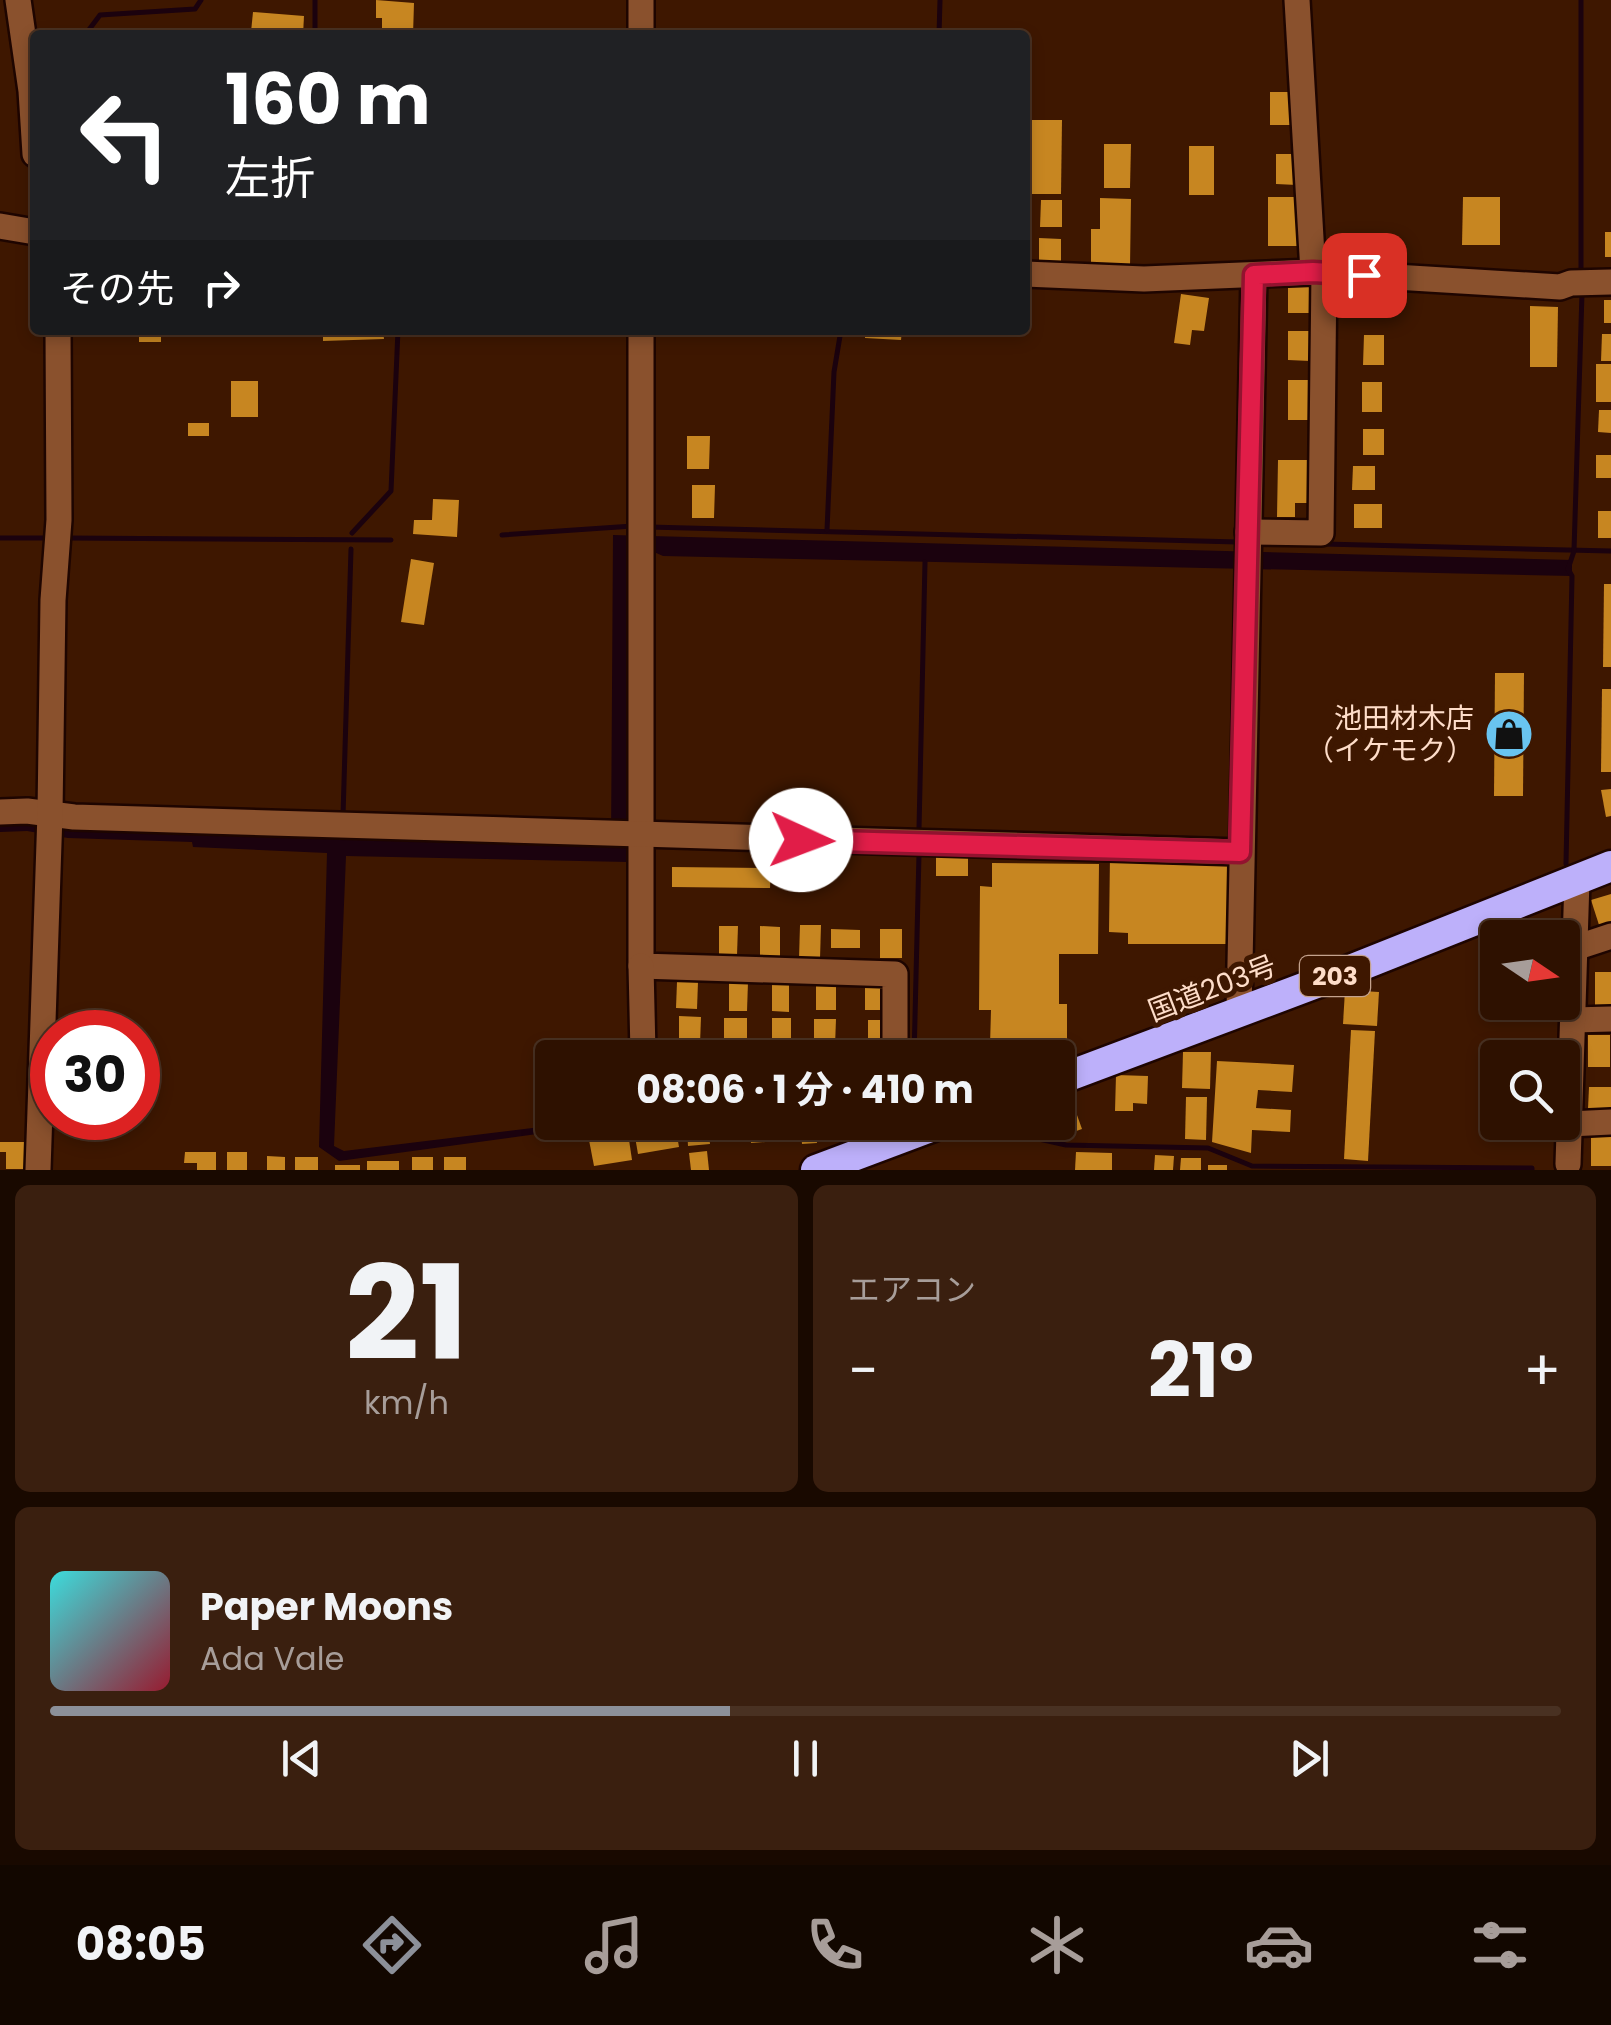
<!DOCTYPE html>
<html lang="ja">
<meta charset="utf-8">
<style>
:root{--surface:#2e1100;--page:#3a1f0f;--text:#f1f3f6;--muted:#a79d99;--line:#493122;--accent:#8c9099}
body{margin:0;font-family:Poppins,"Noto Sans JP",sans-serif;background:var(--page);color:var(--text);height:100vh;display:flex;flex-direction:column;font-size:38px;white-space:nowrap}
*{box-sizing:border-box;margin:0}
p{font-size:32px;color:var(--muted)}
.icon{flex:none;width:55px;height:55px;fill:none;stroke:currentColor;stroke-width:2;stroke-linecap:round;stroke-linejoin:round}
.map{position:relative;height:1170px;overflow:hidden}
.sheet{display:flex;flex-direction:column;gap:15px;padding:15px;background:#190900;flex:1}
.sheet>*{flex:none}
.top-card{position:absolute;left:30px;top:30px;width:1000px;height:305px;border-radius:10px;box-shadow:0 5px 15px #0003,0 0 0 2px var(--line);background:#202124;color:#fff;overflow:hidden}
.needle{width:65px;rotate:103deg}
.controls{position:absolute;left:1480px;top:920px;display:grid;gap:20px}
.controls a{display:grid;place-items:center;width:100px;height:100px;border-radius:10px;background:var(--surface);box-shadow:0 5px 15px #0003,0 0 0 2px var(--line);font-size:50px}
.speed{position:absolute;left:30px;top:1010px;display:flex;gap:20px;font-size:50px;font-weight:700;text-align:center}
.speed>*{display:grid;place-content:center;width:130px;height:130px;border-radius:50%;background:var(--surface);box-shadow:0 5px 15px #0003,0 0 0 2px var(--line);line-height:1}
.speed .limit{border:15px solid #d22;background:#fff;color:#111}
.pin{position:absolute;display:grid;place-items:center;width:85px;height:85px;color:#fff;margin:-42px;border-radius:20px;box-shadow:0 5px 15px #0006}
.me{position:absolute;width:110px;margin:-55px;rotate:92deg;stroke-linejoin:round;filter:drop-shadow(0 0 8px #0008)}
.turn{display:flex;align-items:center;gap:35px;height:210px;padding:0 30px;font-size:45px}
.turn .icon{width:130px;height:130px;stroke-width:2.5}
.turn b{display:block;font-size:70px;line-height:85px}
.then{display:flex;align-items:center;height:95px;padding:0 30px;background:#0003;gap:20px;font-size:38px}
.big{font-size:75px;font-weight:700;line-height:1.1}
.sheet .card{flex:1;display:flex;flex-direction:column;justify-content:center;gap:15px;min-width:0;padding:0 35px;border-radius:15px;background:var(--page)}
.sheet .dial{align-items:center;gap:0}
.dial b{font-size:130px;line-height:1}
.song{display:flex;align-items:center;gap:30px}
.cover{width:120px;height:120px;border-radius:15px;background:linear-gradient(135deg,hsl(180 70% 55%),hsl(350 70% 35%))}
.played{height:10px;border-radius:5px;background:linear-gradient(90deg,var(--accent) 45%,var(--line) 45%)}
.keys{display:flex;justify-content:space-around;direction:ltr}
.heat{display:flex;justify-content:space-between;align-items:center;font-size:55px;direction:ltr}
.sheet .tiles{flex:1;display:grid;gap:15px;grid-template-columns:1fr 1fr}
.card:last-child{grid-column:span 2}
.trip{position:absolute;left:535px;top:1040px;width:540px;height:100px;border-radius:10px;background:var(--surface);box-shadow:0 5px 15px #0003,0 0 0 2px var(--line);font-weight:700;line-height:100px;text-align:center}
.tabs{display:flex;height:160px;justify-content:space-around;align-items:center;background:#120700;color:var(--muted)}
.tabs .icon{width:70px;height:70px}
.tabs .on{color:var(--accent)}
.tabs b{font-size:45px;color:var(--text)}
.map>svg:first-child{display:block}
.water{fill:#1b020e}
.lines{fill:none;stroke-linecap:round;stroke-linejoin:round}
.stream{stroke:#1b020e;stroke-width:5}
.building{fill:#c78621}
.minor-casing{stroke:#1e0500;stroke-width:30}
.highway-casing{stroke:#1e0500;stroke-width:35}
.minor{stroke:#8a512d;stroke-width:25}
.highway{stroke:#bdb0fa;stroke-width:30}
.route-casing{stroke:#92132f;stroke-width:25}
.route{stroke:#e11d48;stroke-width:18}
.labels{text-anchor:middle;stroke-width:10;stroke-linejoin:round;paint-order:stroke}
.shield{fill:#3e1700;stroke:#c4a28d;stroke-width:2.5}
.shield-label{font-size:25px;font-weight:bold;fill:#feddc9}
.poi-label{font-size:28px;fill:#feddc9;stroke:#3e1700;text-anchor:end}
.street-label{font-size:28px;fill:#feddc9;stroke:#3e1700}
</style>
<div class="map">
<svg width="1611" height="1170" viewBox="0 0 1611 1170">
<rect width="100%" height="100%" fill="#3e1700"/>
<polygon class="water" points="613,535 1572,560 1572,576 663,556 645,548 628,549 628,862 346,856 334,1146 344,1151 573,1123 617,1123 339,1161 319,1147 327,853 193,847 192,842 68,838 27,831 0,832 0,823 29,821 71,828 193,833 611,844"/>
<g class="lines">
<g class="stream">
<polyline points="315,0 315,35"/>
<polyline points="1581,0 1581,277"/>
<polyline points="88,35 88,31 100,15 195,9 201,0"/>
<polyline points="939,35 940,0"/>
<polyline points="649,527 1238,542"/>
<polyline points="827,530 834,372 841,330"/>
<polyline points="352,533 391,491 398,330"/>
<polyline points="502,535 633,526"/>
<polyline points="0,538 48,538"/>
<polyline points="65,538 391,540"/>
<polyline points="1324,544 1611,551"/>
<polyline points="343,816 351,549"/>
<polyline points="919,829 925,562"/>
<polyline points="1566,864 1572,576 1568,569 1574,551 1582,293"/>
<polyline points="914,1058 919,854"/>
<polyline points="957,1135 1007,1132 1066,1145 1208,1148 1252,1166 1532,1168 1532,1170"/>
</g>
</g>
<g class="building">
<polygon points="376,0 414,3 413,35 382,35 382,18 376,18"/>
<polygon points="253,12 304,16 303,35 267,35 251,32"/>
<polygon points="1270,92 1293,92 1292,125 1270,125"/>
<polygon points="1030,120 1062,120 1061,194 1030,194"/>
<polygon points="1104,144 1131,144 1130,188 1104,188"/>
<rect x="1189" y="146" width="25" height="49"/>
<polygon points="1276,154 1297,154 1297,185 1276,184"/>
<polygon points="1268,197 1299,197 1298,246 1268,246"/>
<polygon points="1463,197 1500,197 1500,245 1462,245"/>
<polygon points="1100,198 1131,199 1130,267 1091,267 1091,229 1100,229"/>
<polygon points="1041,200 1062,200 1062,227 1040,227"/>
<rect x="1605" y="232" width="6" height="25"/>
<polygon points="1039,238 1061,239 1061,266 1039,266"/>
<rect x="1288" y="286" width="22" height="27"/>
<polygon points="1363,288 1389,288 1388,316 1363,316"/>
<polygon points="1181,294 1209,298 1204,331 1192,330 1190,345 1174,343"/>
<rect x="1604" y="300" width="7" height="23"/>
<polygon points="1530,306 1558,307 1557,367 1530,367"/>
<rect x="139" y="330" width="22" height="12"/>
<polygon points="308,330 383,330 384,339 323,341 323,336 308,337"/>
<polygon points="865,330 902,330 901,340 865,338"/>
<polygon points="1288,331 1310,331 1310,361 1288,360"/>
<polygon points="1602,334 1611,334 1611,361 1601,361"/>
<polygon points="1364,335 1384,335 1384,365 1363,365"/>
<rect x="1596" y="364" width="15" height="38"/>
<polygon points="1288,380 1313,380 1312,420 1288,420"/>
<rect x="231" y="381" width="27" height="36"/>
<rect x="1362" y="382" width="20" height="30"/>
<polygon points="1599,410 1611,410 1611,433 1598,432"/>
<rect x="188" y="423" width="21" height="13"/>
<rect x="1363" y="429" width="21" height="26"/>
<polygon points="687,436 710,436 709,469 687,469"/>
<rect x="1596" y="455" width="15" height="23"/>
<polygon points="1278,460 1309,460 1309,503 1295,503 1295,517 1277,517"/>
<polygon points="1353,466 1375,466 1375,490 1352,490"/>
<polygon points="692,485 715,485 714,518 692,518"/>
<polygon points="433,499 459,500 457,537 413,534 414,520 432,520"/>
<rect x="1354" y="504" width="28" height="24"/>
<rect x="1598" y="511" width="13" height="27"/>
<polygon points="411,559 434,563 424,625 401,622"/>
<polygon points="1604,584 1611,584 1611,667 1603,667"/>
<polygon points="1495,673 1524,673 1523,796 1494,796"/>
<polygon points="1602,689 1611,689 1611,772 1601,772"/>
<polygon points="1611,789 1611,816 1606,817 1601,790"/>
<polygon points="1110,855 1229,856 1228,944 1128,944 1128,933 1109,932"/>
<rect x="936" y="857" width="32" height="19"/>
<polygon points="992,863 1099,864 1098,954 1059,954 1059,1004 1067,1004 1067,1046 990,1046 991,1010 979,1010 980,886 992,887"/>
<polygon points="672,867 771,868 770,888 672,887"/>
<polygon points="1611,894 1611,925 1600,928 1591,900"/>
<polygon points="800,925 821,925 820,959 799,959"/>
<polygon points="719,926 738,926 737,955 719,955"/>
<polygon points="760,926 780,927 780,958 760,958"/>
<polygon points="831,929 860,930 860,948 831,948"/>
<rect x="880" y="929" width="22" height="29"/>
<rect x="1595" y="972" width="16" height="37"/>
<polygon points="677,982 698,982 697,1009 676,1008"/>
<polygon points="729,982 748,982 747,1011 729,1011"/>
<polygon points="772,985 789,985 789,1012 772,1011"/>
<rect x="816" y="985" width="20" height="25"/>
<rect x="865" y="986" width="20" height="24"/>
<polygon points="1345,990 1379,992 1377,1026 1343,1024"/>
<polygon points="679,1016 701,1017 700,1044 679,1044"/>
<rect x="724" y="1018" width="23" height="25"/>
<rect x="772" y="1018" width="19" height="28"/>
<polygon points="814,1019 836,1019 835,1046 814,1046"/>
<rect x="868" y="1020" width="17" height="26"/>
<polygon points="1351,1030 1375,1031 1368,1161 1344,1159"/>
<rect x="1588" y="1035" width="22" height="32"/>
<polygon points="1183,1052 1211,1052 1210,1089 1182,1088"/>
<polygon points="1217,1061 1294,1065 1292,1092 1258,1090 1256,1108 1291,1110 1290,1132 1252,1130 1251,1153 1212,1142"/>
<polygon points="1116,1075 1148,1076 1147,1104 1133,1103 1133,1111 1115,1111"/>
<polygon points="1589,1087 1611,1087 1611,1109 1588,1109"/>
<polygon points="1186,1097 1207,1097 1206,1140 1185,1139"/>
<polygon points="1072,1101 1082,1129 1059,1137 1055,1122 1058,1122 1058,1106"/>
<polygon points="750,1122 794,1122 795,1140 751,1143"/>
<polygon points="800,1122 815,1122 817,1143 802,1144"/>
<polygon points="831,1122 869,1122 870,1131 834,1138"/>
<polygon points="1017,1122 1041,1122 1041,1132 1017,1131"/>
<polygon points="675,1124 679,1147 638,1154 634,1131"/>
<polygon points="708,1125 710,1144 688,1146 687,1127"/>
<polygon points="628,1133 632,1160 594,1166 589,1140"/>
<rect x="1591" y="1136" width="20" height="30"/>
<polygon points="0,1142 27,1142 27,1169 6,1169 6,1152 0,1152"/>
<polygon points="707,1151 709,1170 691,1170 689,1153"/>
<polygon points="185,1152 216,1152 216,1170 197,1170 197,1163 184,1163"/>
<rect x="227" y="1152" width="20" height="18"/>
<polygon points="1076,1152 1112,1153 1112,1170 1075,1170"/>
<polygon points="1155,1155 1174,1156 1173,1170 1154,1170"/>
<polygon points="267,1156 285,1157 285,1170 267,1170"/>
<rect x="295" y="1157" width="23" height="13"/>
<rect x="412" y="1157" width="21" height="13"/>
<rect x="444" y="1157" width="22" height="13"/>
<polygon points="1181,1158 1201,1158 1201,1170 1180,1170"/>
<rect x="367" y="1161" width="32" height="9"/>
<rect x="335" y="1165" width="25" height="5"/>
<rect x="1208" y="1165" width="19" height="5"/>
</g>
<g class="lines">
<g class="minor-casing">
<g id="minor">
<polyline points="18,0 31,91 35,154"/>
<polyline points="641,0 641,35"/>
<polyline points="1297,0 1313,272"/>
<polyline points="0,226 35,232"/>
<polyline points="1025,274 1144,279 1313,272 1560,287 1571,283 1611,282"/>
<polyline points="641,330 641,966 895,974 895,1058"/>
<polyline points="1248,532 1321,533 1324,272"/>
<polyline points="0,812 27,811 74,817 1240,852"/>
<polyline points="1575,948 1611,936"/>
<polyline points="641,966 643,1053 895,1056"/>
<polyline points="1239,1013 1254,275"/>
<polyline points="1573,1020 1611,1019"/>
<polyline points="1569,1124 1611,1122"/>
<polyline points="1568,1164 1577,880"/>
<polyline points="38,1170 50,813 53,600 59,520 58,330"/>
</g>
</g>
<g class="highway-casing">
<g id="highway">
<polyline points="1058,1080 1335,976 1611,866"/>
<polyline points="816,1170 944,1122"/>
</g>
</g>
<use href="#minor" class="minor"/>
<use href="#highway" class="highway"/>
</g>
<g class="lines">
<g class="route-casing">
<polyline id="route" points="801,840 1240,852 1254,275 1313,272 1364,275"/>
</g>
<use href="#route" class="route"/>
</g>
<defs>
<g id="shop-disc" transform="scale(2.5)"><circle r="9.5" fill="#69c4f0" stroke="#3e1700"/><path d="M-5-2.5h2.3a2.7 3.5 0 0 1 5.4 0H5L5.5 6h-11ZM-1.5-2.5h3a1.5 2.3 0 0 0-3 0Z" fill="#111"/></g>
</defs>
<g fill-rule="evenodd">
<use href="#shop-disc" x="1509" y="734"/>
</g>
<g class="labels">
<rect class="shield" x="1300" y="956" width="70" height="40" rx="8"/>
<g class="shield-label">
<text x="1335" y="985">203</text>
</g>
<g class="poi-label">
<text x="1474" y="728">池田材木店<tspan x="1474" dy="32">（イケモク）</tspan></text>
</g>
<g class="street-label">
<text transform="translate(1212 988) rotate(-21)" y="10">国道203号</text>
</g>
</g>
</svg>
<div class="controls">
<a><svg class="needle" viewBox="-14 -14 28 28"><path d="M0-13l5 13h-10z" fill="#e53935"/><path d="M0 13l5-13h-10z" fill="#a79d99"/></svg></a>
<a><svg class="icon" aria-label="search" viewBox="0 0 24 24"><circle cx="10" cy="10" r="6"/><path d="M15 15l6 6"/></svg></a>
</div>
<div class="speed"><div class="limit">30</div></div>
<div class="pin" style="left:1364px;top:275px;background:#d93025"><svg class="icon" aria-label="arrive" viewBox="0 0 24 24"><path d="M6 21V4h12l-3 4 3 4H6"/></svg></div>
<svg class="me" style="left:801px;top:840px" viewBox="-20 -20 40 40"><circle r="19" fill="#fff"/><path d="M0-13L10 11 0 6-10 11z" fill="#e11d48"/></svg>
<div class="trip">08:06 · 1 分 · 410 m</div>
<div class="top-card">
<div class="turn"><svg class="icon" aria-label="left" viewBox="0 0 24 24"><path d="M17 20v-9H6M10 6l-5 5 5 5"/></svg><div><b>160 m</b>左折</div></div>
<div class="then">その先<svg class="icon" aria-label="right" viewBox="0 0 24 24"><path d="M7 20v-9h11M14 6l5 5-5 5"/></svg></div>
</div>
</div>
<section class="sheet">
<div class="tiles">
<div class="card dial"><b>21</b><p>km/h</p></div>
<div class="card"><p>エアコン</p>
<div class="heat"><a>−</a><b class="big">21°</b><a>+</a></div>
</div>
<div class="card">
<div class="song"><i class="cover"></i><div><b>Paper Moons</b><p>Ada Vale</p></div></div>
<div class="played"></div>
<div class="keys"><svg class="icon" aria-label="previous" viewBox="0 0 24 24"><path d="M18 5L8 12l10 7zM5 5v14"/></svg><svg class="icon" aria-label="pause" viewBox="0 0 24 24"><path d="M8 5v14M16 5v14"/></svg><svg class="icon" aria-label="next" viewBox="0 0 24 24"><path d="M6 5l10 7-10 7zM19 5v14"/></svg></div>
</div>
</div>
</section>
<nav class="tabs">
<b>08:05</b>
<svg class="icon on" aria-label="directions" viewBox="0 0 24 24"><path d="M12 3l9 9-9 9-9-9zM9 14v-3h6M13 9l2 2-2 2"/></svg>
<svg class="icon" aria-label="music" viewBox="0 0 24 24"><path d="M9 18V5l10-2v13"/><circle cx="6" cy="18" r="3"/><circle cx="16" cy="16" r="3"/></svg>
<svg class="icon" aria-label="phone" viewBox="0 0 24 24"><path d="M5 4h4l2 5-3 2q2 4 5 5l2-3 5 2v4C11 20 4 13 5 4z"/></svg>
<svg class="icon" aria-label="climate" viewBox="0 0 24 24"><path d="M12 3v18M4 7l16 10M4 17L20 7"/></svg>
<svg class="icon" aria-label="car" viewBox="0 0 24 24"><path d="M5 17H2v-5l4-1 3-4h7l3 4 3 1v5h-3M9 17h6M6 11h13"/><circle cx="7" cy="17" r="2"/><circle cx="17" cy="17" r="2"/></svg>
<svg class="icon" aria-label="filters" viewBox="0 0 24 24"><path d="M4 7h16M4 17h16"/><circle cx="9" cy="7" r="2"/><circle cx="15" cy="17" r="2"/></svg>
</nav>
